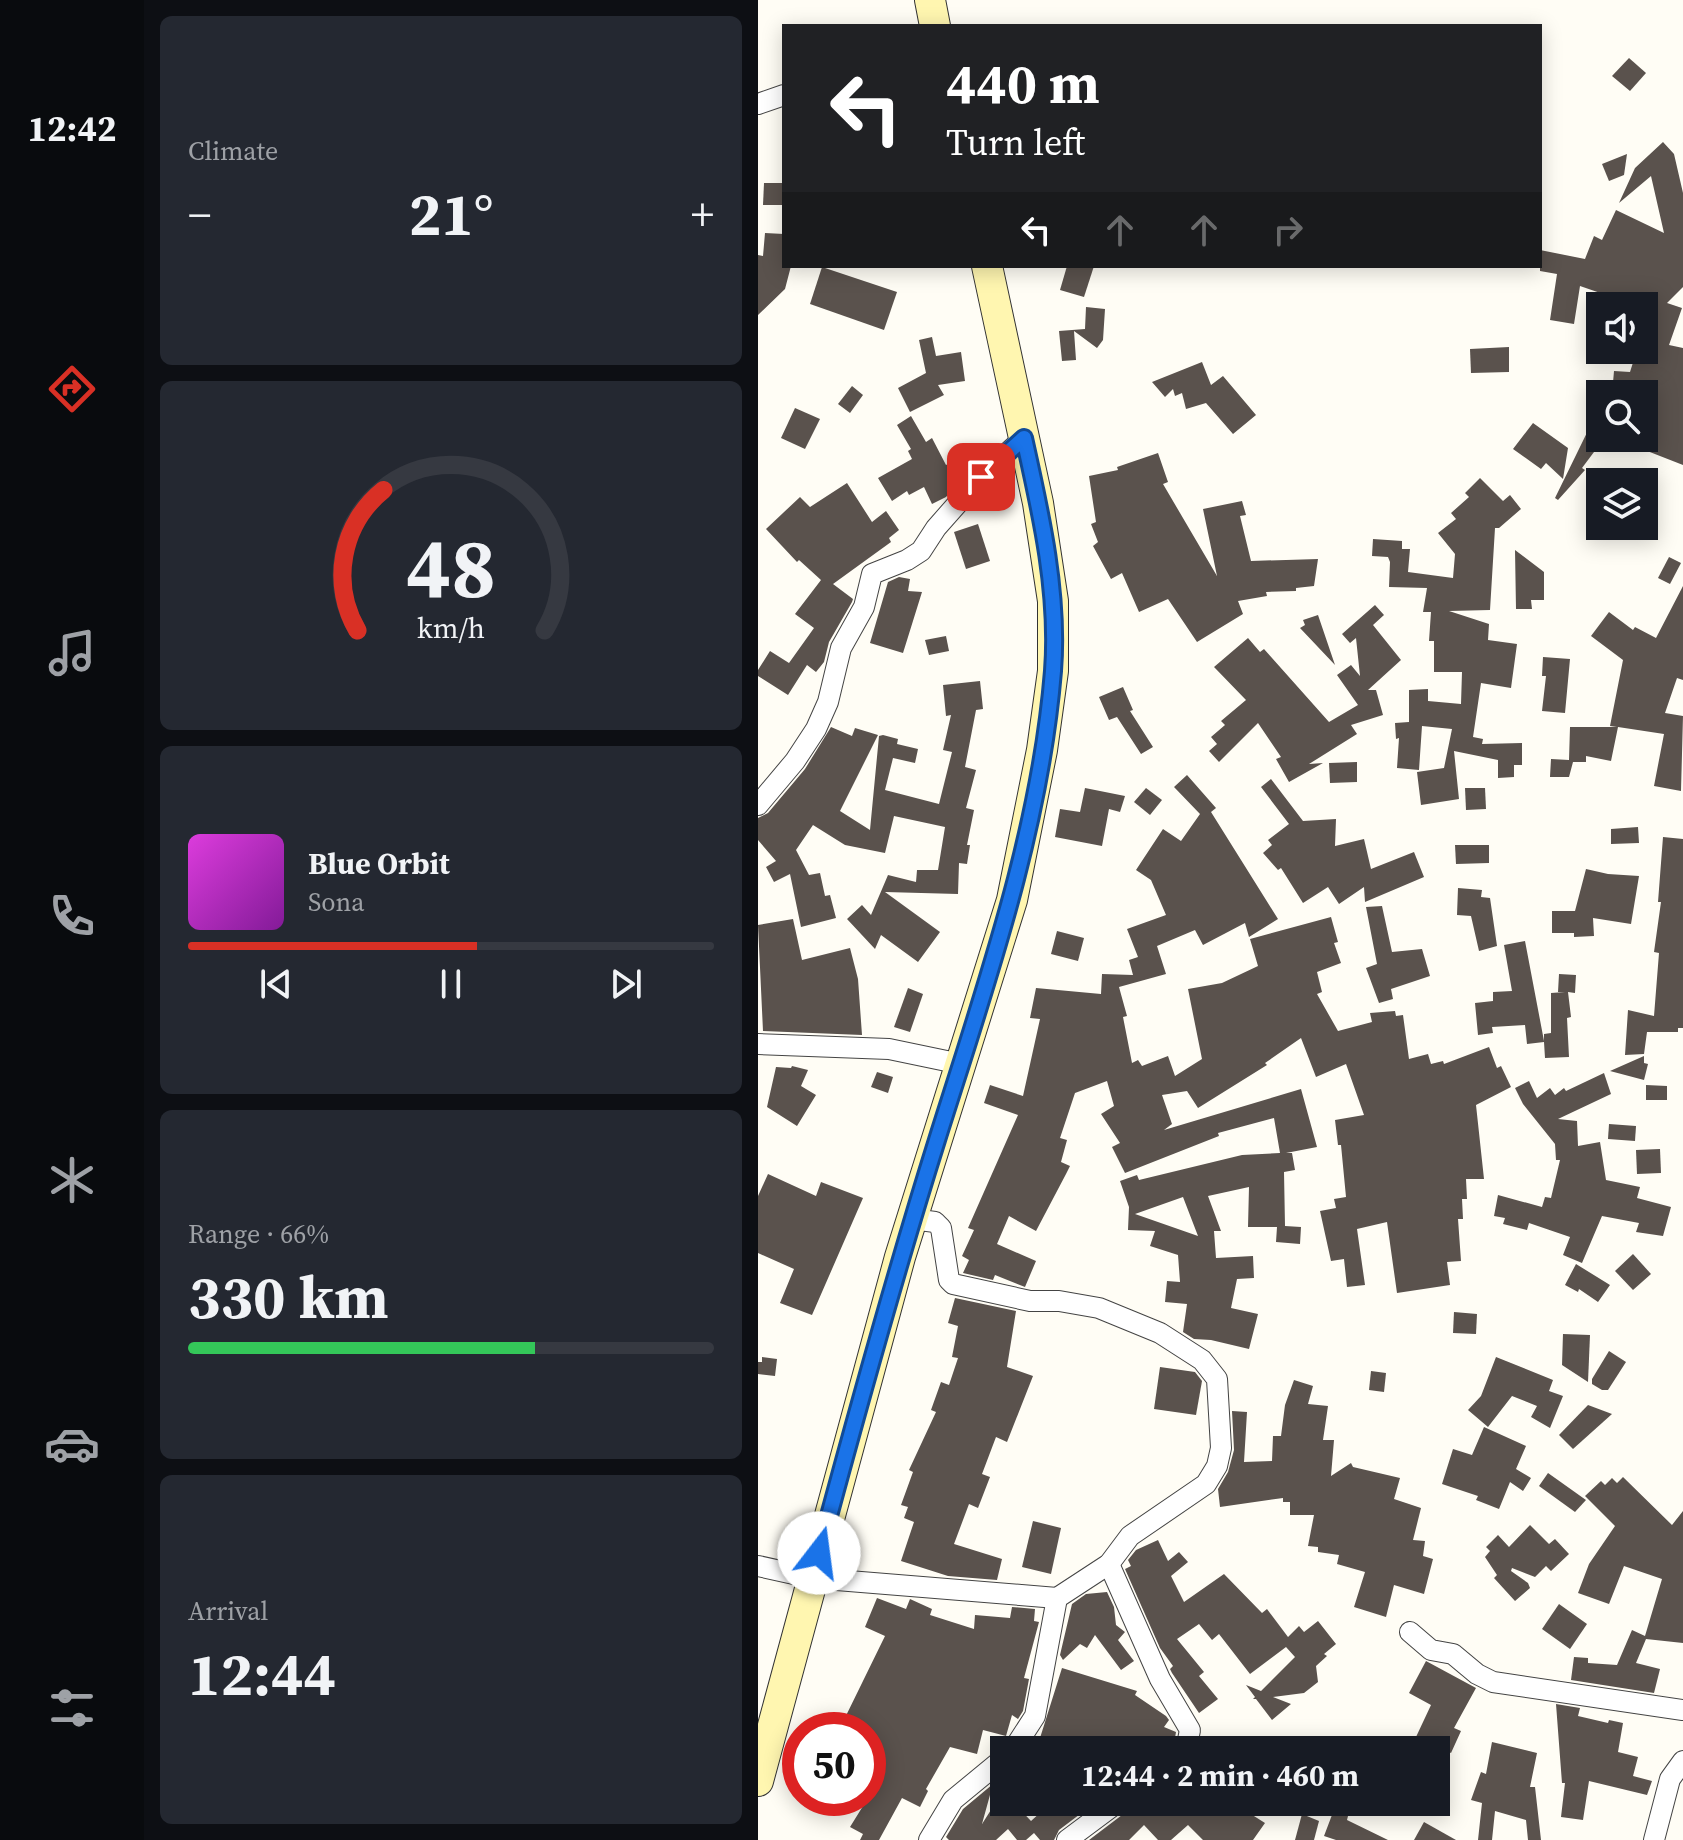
<!DOCTYPE html>
<meta charset="utf-8">
<style>
:root{--surface:#171b24;--page:#242831;--text:#f1f3f6;--muted:#9ea1a6;--line:#363941;--accent:#d93025}
body{margin:0;font-family:"Source Serif 4",serif;background:var(--page);color:var(--text);height:100vh;display:flex;flex-direction:column;font-size:30px;white-space:nowrap}
*{box-sizing:border-box;margin:0}
p{font-size:26px;color:var(--muted)}
.icon{flex:none;width:44px;height:44px;fill:none;stroke:currentColor;stroke-width:2;stroke-linecap:round;stroke-linejoin:round}
.map{position:relative;flex:1;overflow:hidden}
.panel{display:flex;flex-direction:column;gap:16px;padding:16px;background:#0d0f14;width:614px}
.panel>*{flex:none}
.top-card{position:absolute;left:24px;top:24px;width:760px;height:244px;border-radius:0px;box-shadow:0 4px 20px #0003;background:#202124;color:#fff;overflow:hidden}
.tools{position:absolute;left:828px;top:292px;display:grid;gap:16px}
.tools a{display:grid;place-items:center;width:72px;height:72px;border-radius:0px;background:var(--surface);box-shadow:0 4px 20px #0003;font-size:40px}
.speed{position:absolute;left:24px;top:1712px;display:flex;gap:16px;font-size:40px;font-weight:700;text-align:center}
.speed>*{display:grid;place-content:center;width:104px;height:104px;border-radius:50%;background:var(--surface);box-shadow:0 4px 20px #0003;line-height:1}
.speed .limit{border:12px solid #d22;background:#fff;color:#111}
.pin{position:absolute;display:grid;place-items:center;width:68px;height:68px;color:#fff;margin:-34px;border-radius:16px;box-shadow:0 4px 12px #0006}
.me{position:absolute;width:88px;margin:-44px;rotate:15deg;stroke-linejoin:round;filter:drop-shadow(0 0 6px #0008)}
.turn{display:flex;align-items:center;gap:28px;height:168px;padding:0 32px;font-size:36px}
.turn .icon{width:104px;height:104px;stroke-width:2.5}
.turn b{display:block;font-size:56px;line-height:68px}
.lanes{display:flex;align-items:center;height:76px;padding:0 32px;background:#0003;justify-content:center;gap:40px;direction:ltr}
.lanes .off{opacity:.35}
.big{font-size:60px;font-weight:700;line-height:1.1}
.panel .widget{flex:1;display:flex;flex-direction:column;justify-content:center;gap:12px;min-width:0;padding:0 28px;border-radius:12px;background:var(--page)}
.panel .dial{align-items:center;gap:0}
.dial svg{height:208px;overflow:visible;fill:none;stroke:var(--line);stroke-width:7;stroke-linecap:round;text-anchor:middle}
.dial text{fill:var(--text);stroke:none}
.song{display:flex;align-items:center;gap:24px}
.cover{width:96px;height:96px;border-radius:12px;background:linear-gradient(135deg,hsl(300 70% 55%),hsl(290 70% 35%))}
.played{height:8px;border-radius:4px;background:linear-gradient(90deg,var(--accent) 55%,var(--line) 55%)}
.keys{display:flex;justify-content:space-around;direction:ltr}
.heat{display:flex;justify-content:space-between;align-items:center;font-size:44px;direction:ltr}
.charge{height:12px;border-radius:6px;background:linear-gradient(90deg,#34c759 66%,var(--line) 0)}
.trip{position:absolute;left:232px;top:1736px;width:460px;height:80px;border-radius:0px;background:var(--surface);box-shadow:0 4px 20px #0003;font-weight:700;line-height:80px;text-align:center}
main{display:flex;flex:1;min-height:0}
.tab-bar{display:flex;flex-direction:column;width:144px;justify-content:space-around;align-items:center;background:#090b0e;color:var(--muted)}
.tab-bar .icon{width:56px;height:56px}
.tab-bar .on{color:var(--accent)}
.tab-bar b{font-size:36px;color:var(--text)}
.map>svg:first-child{display:block}
.building{fill:#5a524d;fill-rule:evenodd}
.lines{fill:none;stroke-linecap:round;stroke-linejoin:round}
.minor-casing{stroke:#444;stroke-width:22}
.secondary-casing{stroke:#333;stroke-width:32}
.minor{stroke:#fff;stroke-width:20}
.secondary{stroke:#fff6b0;stroke-width:30}
.route-casing{stroke:#114b97;stroke-width:20}
.route{stroke:#1a73e8;stroke-width:14}
</style>
<main>
<nav class="tab-bar">
<b>12:42</b>
<svg class="icon on" aria-label="directions" viewBox="0 0 24 24"><path d="M12 3l9 9-9 9-9-9zM9 14v-3h6M13 9l2 2-2 2"/></svg>
<svg class="icon" aria-label="music" viewBox="0 0 24 24"><path d="M9 18V5l10-2v13"/><circle cx="6" cy="18" r="3"/><circle cx="16" cy="16" r="3"/></svg>
<svg class="icon" aria-label="phone" viewBox="0 0 24 24"><path d="M5 4h4l2 5-3 2q2 4 5 5l2-3 5 2v4C11 20 4 13 5 4z"/></svg>
<svg class="icon" aria-label="climate" viewBox="0 0 24 24"><path d="M12 3v18M4 7l16 10M4 17L20 7"/></svg>
<svg class="icon" aria-label="car" viewBox="0 0 24 24"><path d="M5 17H2v-5l4-1 3-4h7l3 4 3 1v5h-3M9 17h6M6 11h13"/><circle cx="7" cy="17" r="2"/><circle cx="17" cy="17" r="2"/></svg>
<svg class="icon" aria-label="filters" viewBox="0 0 24 24"><path d="M4 7h16M4 17h16"/><circle cx="9" cy="7" r="2"/><circle cx="15" cy="17" r="2"/></svg>
</nav>
<section class="panel">
<div class="widget"><p>Climate</p>
<div class="heat"><a>−</a><b class="big">21°</b><a>+</a></div>
</div>
<div class="widget dial"><svg viewBox="0 0 100 80">
<path d="M14 69A42 42 0 1 1 86 69"/>
<path d="M14 69A42 42 0 0 1 24 15" stroke="#d93025"/>
<text x="50" y="56" font-size="32" font-weight="700">48</text>
<text x="50" y="72" font-size="11">km/h</text>
</svg></div>
<div class="widget">
<div class="song"><i class="cover"></i><div><b>Blue Orbit</b><p>Sona</p></div></div>
<div class="played"></div>
<div class="keys"><svg class="icon" aria-label="previous" viewBox="0 0 24 24"><path d="M18 5L8 12l10 7zM5 5v14"/></svg><svg class="icon" aria-label="pause" viewBox="0 0 24 24"><path d="M8 5v14M16 5v14"/></svg><svg class="icon" aria-label="next" viewBox="0 0 24 24"><path d="M6 5l10 7-10 7zM19 5v14"/></svg></div>
</div>
<div class="widget"><p>Range · 66%</p><b class="big">330 km</b><div class="charge"></div></div>
<div class="widget"><p>Arrival</p><b class="big">12:44</b></div>
</section>
<div class="map">
<svg width="925" height="1840" viewBox="0 0 925 1840">
<rect width="100%" height="100%" fill="#fffdf5"/>
<g class="building">
<polygon points="871,58 888,73 872,91 854,76"/>
<polygon points="905,142 916,154 925,193 925,287 909,303 924,308 911,345 925,348 925,465 879,447 893,419 886,417 886,394 854,394 856,371 872,372 879,350 886,350 886,306 847,306 851,296 822,286 816,324 792,320 799,274 782,271 782,250 827,259 836,236 844,240 858,210 906,233 893,176 861,203 877,168"/>
<polygon points="869,154 866,175 851,181 844,164"/>
<polygon points="6,183 26,183 26,205 5,205"/>
<polygon points="7,233 26,234 26,266 33,266 27,289 0,315 0,255 5,256"/>
<polygon points="309,266 336,266 326,297 302,290"/>
<polygon points="64,267 139,292 126,330 52,304"/>
<polygon points="328,307 347,309 345,340 339,348 316,331 318,360 304,361 301,331 327,329"/>
<polygon points="174,337 178,356 203,352 207,381 180,385 186,395 152,412 140,388 168,373 161,340"/>
<polygon points="751,347 751,372 713,373 712,349"/>
<polygon points="444,362 453,385 465,376 498,415 475,434 448,403 428,409 424,393 417,396 415,389 407,397 394,382"/>
<polygon points="94,386 105,395 92,413 80,404"/>
<polygon points="842,406 842,444 824,468 827,470 800,500 797,498"/>
<polygon points="37,408 62,419 47,449 23,438"/>
<polygon points="153,416 168,442 174,438 188,465 201,458 208,474 188,497 174,504 166,487 151,495 149,491 134,501 120,478 154,459 150,451 153,449 139,425"/>
<polygon points="775,423 810,448 805,479 788,463 783,469 755,449"/>
<polygon points="400,453 410,482 405,484 459,576 445,509 484,501 488,515 482,516 493,561 560,559 556,586 538,588 538,591 508,592 509,596 480,601 485,614 439,642 410,599 381,612 364,573 353,579 335,546 340,542 333,524 338,522 331,476 360,470 359,467"/>
<polygon points="722,478 745,501 752,495 763,509 741,528 737,528 732,610 691,611 731,624 730,640 759,644 753,688 723,683 715,737 725,739 724,744 764,743 764,765 756,765 756,777 740,778 740,760 696,751 701,799 663,805 659,772 686,768 694,729 664,726 661,770 639,768 641,738 638,739 637,723 651,722 651,690 670,689 670,701 703,704 704,672 676,672 676,641 671,641 673,612 665,612 669,588 631,587 632,562 630,557 614,556 615,539 644,541 644,549 652,549 650,572 695,578 697,554 680,533 698,519 693,513 711,497 707,493"/>
<polygon points="89,483 114,522 128,511 141,530 131,538 133,542 75,584 95,599 94,602 71,642 66,662 58,672 49,665 30,695 0,676 0,670 12,651 31,663 56,628 37,614 63,580 41,560 39,562 8,529 42,497 52,507"/>
<polygon points="220,524 232,561 208,569 196,532"/>
<polygon points="757,550 786,572 786,600 773,600 774,609 758,609"/>
<polygon points="911,557 923,563 912,584 900,578"/>
<polygon points="141,577 152,579 150,591 164,592 145,653 112,643 130,582"/>
<polygon points="925,586 925,680 919,678 907,713 925,716 923,791 896,786 906,734 860,727 853,761 828,756 828,762 815,762 811,777 792,777 793,759 811,760 812,727 859,727 852,726 865,660 833,636 851,612 875,630 877,627 898,638"/>
<polygon points="617,605 626,615 615,625 643,660 610,690 618,690 625,715 593,725 599,734 551,764 565,763 531,782 518,759 523,757 500,723 461,762 451,751 459,744 453,737 467,725 463,721 488,700 456,667 490,638 502,652 506,649 571,722 600,705 579,675 593,665 602,676 598,638 592,643 584,634"/>
<polygon points="560,615 577,665 542,628 547,625 545,620"/>
<polygon points="188,636 191,651 171,655 167,640"/>
<polygon points="785,657 812,659 807,713 784,711 788,676 784,676"/>
<polygon points="222,681 225,709 218,710 207,767 218,770 208,808 216,810 209,845 212,845 209,864 201,863 200,894 127,892 182,932 160,962 123,935 117,949 89,919 104,905 113,915 130,875 158,882 159,870 180,870 187,827 136,816 127,853 87,845 55,825 38,850 51,875 62,873 67,896 72,895 78,918 43,927 32,874 16,882 8,867 18,861 0,840 0,818 10,813 47,769 73,727 94,736 97,728 120,735 82,811 112,830 121,736 125,735 140,739 139,744 160,749 157,763 135,758 127,790 181,804 194,752 185,750 193,715 188,716 185,685"/>
<polygon points="365,687 375,710 372,711 395,747 383,754 359,717 351,720 341,697"/>
<polygon points="599,762 599,782 572,783 571,763"/>
<path d="M429 775 458 808 453 812 520 919 491 937 487 923 445 945 437 930 399 946 408 974 361 987 369 1016 365 1017 374 1063 380 1060 384 1066 410 1056 417 1076 444 1059 430 989 464 983 500 966 492 939 573 917 580 942 576 943 583 963 559 972 564 992 559 994 580 1031 614 1022 612 1013 637 1011 638 1016 645 1015 651 1059 670 1054 673 1064 685 1061 686 1064 731 1047 739 1068 743 1066 753 1087 718 1105 726 1179H708L709 1199H704L705 1219H700L703 1261 689 1262 692 1285 639 1293 629 1222 599 1229 607 1285 589 1287 586 1259 573 1261 562 1211 578 1208 576 1199 588 1197 583 1145H580L577 1120 606 1115 588 1064 558 1077 543 1038 507 1063 509 1065 440 1108 429 1091 404 1095 414 1124 406 1130 543 1089 559 1147 528 1153H534L537 1170 526 1172 527 1226 543 1227 542 1244 518 1242 519 1227H490L491 1187 450 1196 463 1231H456L458 1258 495 1256 496 1278 479 1279 473 1308 500 1314 491 1349 453 1340 436 1339 425 1332 429 1304 407 1302 409 1281 422 1282 420 1255 392 1246 397 1231 370 1230 371 1207 362 1181 379 1175 381 1180 484 1155 522 1153 516 1118 460 1133 461 1136 367 1173 354 1147 362 1143 343 1114 356 1106 349 1081 317 1093 302 1138 309 1140 303 1162 312 1166 308 1174 278 1231 251 1216 239 1244 278 1261 267 1287 237 1275 235 1280 205 1273 211 1260 204 1256 216 1230 210 1228 260 1115 226 1103 232 1085 265 1096 282 1019 272 1018 278 988 343 994 344 974 375 975 371 960 380 957 369 929 408 915 393 880 378 870 405 829 423 841 442 814 416 787ZM425 1197 440 1236 377 1214Z"/>
<polygon points="513,779 545,821 578,819 577,846 606,839 613,869 656,852 666,877 607,902 606,887 581,904 570,887 545,903 523,868 520,870 505,853 514,845 510,840 531,824 503,787"/>
<polygon points="327,788 367,796 362,812 351,809 344,846 297,837 302,809 322,812"/>
<polygon points="388,788 404,800 392,815 376,802"/>
<polygon points="707,788 727,788 728,809 708,810"/>
<polygon points="880,827 881,843 853,844 853,829"/>
<polygon points="905,837 925,839 925,1028 920,1028 920,1032 889,1032 886,1054 867,1055 870,1010 896,1016 901,953 896,952 903,902 900,902"/>
<polygon points="697,845 731,845 731,863 698,864"/>
<polygon points="828,869 850,874 881,876 873,924 835,918 836,936 816,937 816,933 794,933 794,911 817,911"/>
<polygon points="700,888 724,890 723,897 732,898 739,946 721,951 713,916 699,915"/>
<polygon points="624,906 634,952 664,949 672,976 633,989 635,999 621,1003 608,968 619,964 608,907"/>
<polygon points="35,919 44,960 92,948 100,979 104,1035 5,1031 0,925"/>
<polygon points="299,931 326,938 320,961 293,954"/>
<polygon points="767,941 786,1041 786,1034 793,1033 793,993 807,992 800,992 801,974 818,975 817,993 810,992 813,1017 809,1018 811,1057 787,1058 786,1042 769,1044 767,1025 734,1027 735,1033 720,1035 717,1003 735,1001 735,992 754,991 746,945"/>
<polygon points="150,988 165,994 152,1032 136,1027"/>
<polygon points="886,1056 886,1063 890,1064 886,1080 852,1071"/>
<polygon points="34,1066 50,1070 43,1086 58,1095 39,1126 9,1107 18,1067 33,1068"/>
<polygon points="119,1072 135,1077 130,1093 113,1087"/>
<polygon points="846,1073 853,1094 800,1119 819,1121 820,1146 842,1142 848,1180 882,1187 879,1198 913,1207 905,1236 878,1232 881,1223 844,1216 824,1263 805,1255 812,1237 771,1223 769,1230 745,1224 747,1218 736,1216 740,1195 784,1207 787,1197 793,1198 802,1160 798,1160 797,1144 765,1104 757,1088 771,1081 779,1098 792,1088 797,1095 806,1088 808,1091"/>
<polygon points="888,1085 909,1086 909,1100 888,1100"/>
<polygon points="851,1124 878,1126 877,1141 850,1139"/>
<polygon points="902,1149 903,1173 879,1174 878,1150"/>
<polygon points="10,1174 58,1196 63,1182 105,1198 54,1315 22,1303 36,1269 0,1253 0,1196"/>
<polygon points="875,1254 893,1274 875,1290 857,1271"/>
<polygon points="818,1264 852,1285 840,1302 821,1289 820,1292 807,1285"/>
<polygon points="197,1298 258,1311 249,1367 275,1376 249,1442 238,1437 224,1474 232,1477 220,1508 211,1504 196,1544 244,1559 239,1580 190,1576 143,1561 156,1522 146,1518 150,1507 143,1505 155,1472 151,1470 178,1412 173,1410 183,1382 191,1385 200,1358 194,1357 200,1326 190,1323"/>
<polygon points="696,1312 719,1314 718,1334 695,1333"/>
<polygon points="805,1334 832,1335 830,1382 804,1365"/>
<polygon points="851,1351 868,1362 850,1390 844,1390 834,1384 834,1379"/>
<polygon points="4,1357 19,1359 17,1376 0,1374 0,1362 4,1362"/>
<polygon points="738,1357 795,1380 791,1391 805,1396 792,1428 773,1417 779,1406 754,1396 730,1427 710,1410 723,1396"/>
<polygon points="402,1367 437,1372 444,1381 438,1415 396,1409"/>
<polygon points="613,1371 628,1373 626,1392 611,1390"/>
<polygon points="536,1380 555,1386 550,1404 570,1406 565,1440 576,1440 573,1476 593,1463 595,1467 642,1478 636,1499 663,1508 655,1540 667,1541 665,1556 675,1559 666,1594 636,1585 628,1617 596,1607 607,1572 579,1564 581,1555 560,1552 560,1547 550,1546 556,1515 532,1515 532,1502 525,1502 525,1498 462,1507 460,1489 470,1472 476,1450 474,1411 489,1412 486,1462 514,1461 515,1436 523,1436 527,1405"/>
<polygon points="830,1405 854,1414 815,1449 801,1435"/>
<polygon points="726,1427 768,1446 758,1469 773,1478 765,1491 752,1482 741,1509 718,1500 720,1496 684,1484 695,1449 714,1455"/>
<polygon points="790,1473 828,1500 817,1512 781,1486"/>
<polygon points="865,1477 914,1525 925,1511 925,1643 888,1639 878,1663 902,1669 896,1693 813,1680 816,1657 830,1658 830,1663 859,1665 874,1630 887,1636 904,1579 866,1566 851,1604 820,1593 831,1564 857,1526 827,1496 843,1481 847,1485 854,1478 859,1483"/>
<polygon points="275,1521 303,1528 293,1574 264,1567"/>
<polygon points="772,1525 791,1544 797,1539 811,1554 793,1571 788,1566 777,1577 754,1568 753,1571 770,1583 772,1588 757,1601 736,1578 739,1575 727,1557 732,1551 728,1547 740,1535 751,1547"/>
<polygon points="400,1540 410,1561 421,1552 430,1562 413,1576 426,1602 466,1574 504,1613 509,1609 530,1637 541,1626 546,1632 560,1621 578,1644 566,1654 569,1656 558,1666 560,1682 546,1693 515,1697 533,1704 514,1720 498,1699 495,1699 497,1697 488,1685 503,1691 537,1657 528,1647 492,1674 461,1634 454,1640 441,1624 419,1639 446,1672 441,1676 460,1699 441,1713 414,1673 412,1669 415,1666 402,1648 367,1569 373,1566 370,1560 378,1550"/>
<polygon points="349,1592 356,1607 358,1625 367,1632 360,1640 376,1661 363,1670 337,1635 329,1648 322,1644 305,1660 302,1655 314,1604 328,1594"/>
<polygon points="119,1598 148,1609 152,1599 174,1609 172,1615 216,1629 217,1615 252,1618 254,1607 277,1609 276,1621 281,1622 266,1678 271,1679 265,1711 260,1719 254,1715 248,1736 225,1730 219,1754 192,1747 168,1789 170,1791 162,1807 144,1798 121,1840 102,1840 105,1834 92,1827 110,1798 110,1730 81,1730 127,1636 107,1627"/>
<polygon points="801,1604 829,1624 812,1649 784,1629"/>
<polygon points="668,1661 718,1688 696,1728 703,1731 693,1753 658,1737 673,1705 651,1693"/>
<polygon points="304,1668 379,1691 377,1695 408,1716 411,1720 406,1727 418,1732 415,1750 394,1746 391,1750 295,1750 282,1738"/>
<polygon points="798,1704 822,1708 820,1716 850,1723 851,1720 865,1723 860,1752 880,1757 875,1776 894,1781 889,1795 831,1781 825,1820 803,1817 807,1783 804,1783"/>
<polygon points="734,1742 779,1753 772,1787 777,1787 783,1840 770,1840 768,1820 737,1811 734,1840 720,1840 724,1803 713,1800 723,1772 728,1774"/>
<polygon points="235,1784 224,1824 238,1802 255,1802 273,1821 294,1802 338,1802 301,1830 296,1840 282,1840 276,1833 268,1840 259,1840 250,1829 238,1840 191,1840 188,1837 205,1809"/>
<polygon points="373,1802 473,1802 486,1814 488,1811 507,1823 495,1840 445,1840 430,1825 413,1840 400,1840 386,1825 371,1840 331,1840 368,1812"/>
<polygon points="577,1807 591,1812 589,1820 630,1840 578,1840 566,1836"/>
<polygon points="544,1814 561,1821 556,1840 537,1840"/>
<polygon points="666,1822 698,1840 656,1840"/>
</g>
<g class="lines">
<g class="minor-casing">
<g id="minor">
<polyline points="0,104 26,95"/>
<polyline points="0,805 37,761 58,729 70,702 83,648 106,607 114,574 149,560 163,551 178,528 223,477 266,438"/>
<polyline points="0,1044 131,1049 203,1064"/>
<polyline points="154,1219 177,1222 183,1228 191,1280 195,1284 272,1301 301,1301 341,1308 402,1333 444,1360 459,1379 463,1448 459,1466 448,1484 372,1536 351,1564 299,1598 277,1716 255,1750"/>
<polyline points="351,1564 402,1679 432,1730 428,1750"/>
<polyline points="0,1566 54,1578 299,1598"/>
<polyline points="652,1632 673,1650 695,1654 719,1674 735,1682 925,1710"/>
<polyline points="171,1840 195,1800 246,1758"/>
<polyline points="309,1840 360,1802"/>
<polyline points="896,1840 912,1779 925,1761"/>
</g>
</g>
<g class="secondary-casing">
<g id="secondary">
<polyline points="172,0 177,26"/>
<polyline points="0,1781 142,1257 254,900 284,750 295,671 295,601 280,503 229,266"/>
</g>
</g>
<use href="#minor" class="minor"/>
<use href="#secondary" class="secondary"/>
</g>
<g class="lines">
<g class="route-casing">
<path id="route" d="M61 1553C98 1415 136 1277 179 1140 227 987 282 832 295 671 301 593 283 514 266 438L223 477"/>
</g>
<use href="#route" class="route"/>
</g>
</svg>
<div class="tools">
<a><svg class="icon" aria-label="sound" viewBox="0 0 24 24"><path d="M4 9h4l5-4v14l-5-4H4zM17 9q2 3 0 6"/></svg></a>
<a><svg class="icon" aria-label="search" viewBox="0 0 24 24"><circle cx="10" cy="10" r="6"/><path d="M15 15l6 6"/></svg></a>
<a><svg class="icon" aria-label="layers" viewBox="0 0 24 24"><path d="M12 4l9 5-9 5-9-5zM3 14l9 5 9-5"/></svg></a>
</div>
<div class="speed"><div class="limit">50</div></div>
<div class="pin" style="left:223px;top:477px;background:#d93025"><svg class="icon" aria-label="arrive" viewBox="0 0 24 24"><path d="M6 21V4h12l-3 4 3 4H6"/></svg></div>
<svg class="me" style="left:61px;top:1553px" viewBox="-20 -20 40 40"><circle r="19" fill="#fff"/><path d="M0-13L10 11 0 6-10 11z" fill="#1a73e8"/></svg>
<div class="trip">12:44 · 2 min · 460 m</div>
<div class="top-card">
<div class="turn"><svg class="icon" aria-label="left" viewBox="0 0 24 24"><path d="M17 20v-9H6M10 6l-5 5 5 5"/></svg><div><b>440 m</b>Turn left</div></div>
<div class="lanes"><svg class="icon" aria-label="left" viewBox="0 0 24 24"><path d="M17 20v-9H6M10 6l-5 5 5 5"/></svg><svg class="icon off" aria-label="ahead" viewBox="0 0 24 24"><path d="M12 20V5M6 11l6-6 6 6"/></svg><svg class="icon off" aria-label="ahead" viewBox="0 0 24 24"><path d="M12 20V5M6 11l6-6 6 6"/></svg><svg class="icon off" aria-label="right" viewBox="0 0 24 24"><path d="M7 20v-9h11M14 6l5 5-5 5"/></svg></div>
</div>
</div>
</main>
